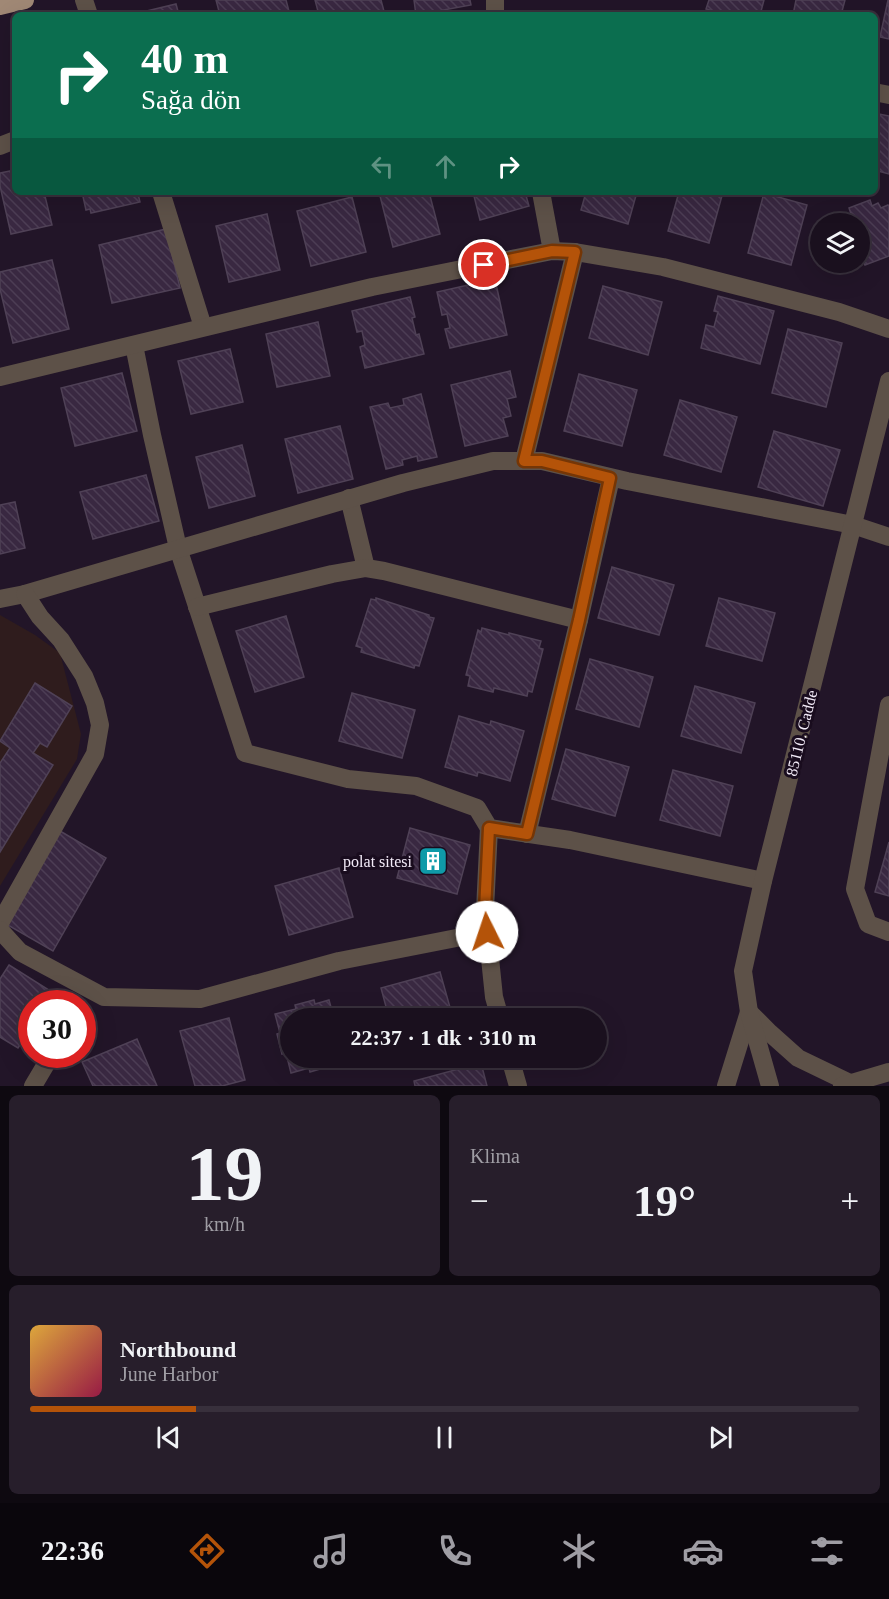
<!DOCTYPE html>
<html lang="tr">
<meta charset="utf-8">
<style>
:root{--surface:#1a101e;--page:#271e2b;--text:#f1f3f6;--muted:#9f9da4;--line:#38303c;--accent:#b45309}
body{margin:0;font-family:Georgia,serif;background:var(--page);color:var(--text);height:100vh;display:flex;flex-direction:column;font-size:22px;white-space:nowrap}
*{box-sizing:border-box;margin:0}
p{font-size:20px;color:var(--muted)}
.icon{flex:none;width:33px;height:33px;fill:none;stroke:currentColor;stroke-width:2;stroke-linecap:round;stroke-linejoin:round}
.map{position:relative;height:1086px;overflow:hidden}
.panel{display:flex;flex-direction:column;gap:9px;padding:9px;background:#0e0910;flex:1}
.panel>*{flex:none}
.guide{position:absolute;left:12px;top:12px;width:866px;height:183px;border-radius:9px;box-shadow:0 6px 24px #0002,0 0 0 2px var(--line);background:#0b6e4f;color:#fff;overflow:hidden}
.fabs{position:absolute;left:810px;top:213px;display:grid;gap:12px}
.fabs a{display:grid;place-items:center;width:60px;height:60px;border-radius:50%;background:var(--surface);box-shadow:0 6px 24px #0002,0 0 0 2px var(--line);font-size:30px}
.speed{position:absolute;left:18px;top:990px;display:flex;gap:12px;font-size:30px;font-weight:700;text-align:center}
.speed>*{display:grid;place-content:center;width:78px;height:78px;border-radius:50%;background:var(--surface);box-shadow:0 6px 24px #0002,0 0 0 2px var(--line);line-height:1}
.speed .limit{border:9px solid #d22;background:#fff;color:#111}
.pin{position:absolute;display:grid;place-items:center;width:51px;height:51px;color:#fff;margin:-26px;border:3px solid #fff;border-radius:50%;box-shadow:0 2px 6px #0007}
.me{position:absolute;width:66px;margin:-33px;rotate:356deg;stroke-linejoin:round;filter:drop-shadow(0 0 4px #0008)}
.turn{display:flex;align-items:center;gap:21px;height:126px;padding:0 30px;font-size:27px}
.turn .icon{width:78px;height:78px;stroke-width:2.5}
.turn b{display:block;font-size:42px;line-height:51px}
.lanes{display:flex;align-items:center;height:57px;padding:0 30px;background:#0003;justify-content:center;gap:30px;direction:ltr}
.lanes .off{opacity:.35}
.big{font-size:45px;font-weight:600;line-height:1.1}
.panel .card{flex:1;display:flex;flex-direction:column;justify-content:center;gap:9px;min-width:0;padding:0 21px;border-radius:9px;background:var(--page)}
.panel .dial{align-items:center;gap:0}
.dial b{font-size:78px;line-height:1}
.song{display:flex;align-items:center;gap:18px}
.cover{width:72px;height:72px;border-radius:9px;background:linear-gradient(135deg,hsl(40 70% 55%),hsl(340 70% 35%))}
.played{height:6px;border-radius:3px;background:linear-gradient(90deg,var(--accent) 20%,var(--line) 20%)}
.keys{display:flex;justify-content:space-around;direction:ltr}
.heat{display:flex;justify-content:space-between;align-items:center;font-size:33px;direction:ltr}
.panel .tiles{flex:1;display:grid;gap:9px;grid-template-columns:1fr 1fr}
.card:last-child{grid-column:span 2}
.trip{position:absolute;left:280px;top:1008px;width:327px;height:60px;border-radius:30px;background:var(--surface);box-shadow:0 6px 24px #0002,0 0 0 2px var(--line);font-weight:600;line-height:60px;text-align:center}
.tab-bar{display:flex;height:96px;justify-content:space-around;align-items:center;background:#0a060c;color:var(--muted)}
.tab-bar .icon{width:42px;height:42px}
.tab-bar .selected{color:var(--accent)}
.tab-bar b{font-size:27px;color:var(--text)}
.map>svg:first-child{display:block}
.education{fill:#2f1c1d}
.building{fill:url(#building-back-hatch);stroke:#4f4156;stroke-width:1.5}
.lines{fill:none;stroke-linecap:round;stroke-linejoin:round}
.minor{stroke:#5d5148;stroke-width:18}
.major{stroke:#a08875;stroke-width:18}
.route-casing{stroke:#753606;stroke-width:15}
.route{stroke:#b45309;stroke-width:10}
.labels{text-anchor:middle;stroke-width:6;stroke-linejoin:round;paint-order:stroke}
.street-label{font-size:16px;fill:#f3ebf8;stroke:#190c1e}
.poi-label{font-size:16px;fill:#f3ebf8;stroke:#190c1e;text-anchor:end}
</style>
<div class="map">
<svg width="889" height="1086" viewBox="0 0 889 1086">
<defs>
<pattern id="building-back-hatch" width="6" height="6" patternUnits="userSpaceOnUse" patternTransform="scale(1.5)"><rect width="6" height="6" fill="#392841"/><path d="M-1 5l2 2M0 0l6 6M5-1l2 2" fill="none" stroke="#4c3d54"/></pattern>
</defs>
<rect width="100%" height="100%" fill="#221528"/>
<polygon class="education" points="0,615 35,635 60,653 81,734 77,759 0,886"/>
<g class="building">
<polygon points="216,0 286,0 290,15 220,15"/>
<polygon points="315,0 381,0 385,15 319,15"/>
<polygon points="414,0 470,0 471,5 416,15"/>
<polygon points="709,0 764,0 760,15 726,15 706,9"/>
<polygon points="796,0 845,0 841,15 793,15"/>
<polygon points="888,0 889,0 889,39 880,37"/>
<polygon points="176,4 179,15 130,15"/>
<polygon points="874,113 889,116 889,174 874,170"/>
<polygon points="15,170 15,192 44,192 52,225 11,234 0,186 0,173"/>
<polygon points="82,192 144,192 138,194 140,202 91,213 90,209 86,210"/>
<polygon points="379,192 429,192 440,234 393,247"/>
<polygon points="473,192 525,192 529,206 480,220"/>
<polygon points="586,192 637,192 628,224 581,210"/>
<polygon points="679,192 723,192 709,243 668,231"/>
<polygon points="764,193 807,205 791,265 748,253"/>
<polygon points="352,197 366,252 311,266 297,211"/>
<polygon points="870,200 872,206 878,203 881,208 888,205 889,206 889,256 865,265 863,260 860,262 860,224 843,224 848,222 846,216 851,214 849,208"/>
<polygon points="267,214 280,270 229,282 216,226"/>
<polygon points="166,229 180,288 112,303 99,245"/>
<polygon points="52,260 69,329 13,343 0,289 0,272"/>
<polygon points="495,279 507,335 450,348 445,329 450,328 447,314 442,315 437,292"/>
<polygon points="603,286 662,302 648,355 589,338"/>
<polygon points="718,296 774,311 760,364 701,348 706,325 714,327 718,312 714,311"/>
<polygon points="410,297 415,317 412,318 416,335 419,334 424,354 365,368 360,347 365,345 362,331 357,332 352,311"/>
<polygon points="318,322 330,376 277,387 266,334"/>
<polygon points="788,329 842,343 826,407 772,393"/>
<polygon points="230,349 243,402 191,414 178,361"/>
<polygon points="510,371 516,397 507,399 511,416 503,418 508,436 465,446 451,385"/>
<polygon points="122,373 137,431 75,446 61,388"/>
<polygon points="579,374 637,390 622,446 564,431"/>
<polygon points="421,394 437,457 418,461 417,456 402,460 403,465 386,469 370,407 388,403 390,408 404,405 403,399"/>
<polygon points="680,400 737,417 721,472 664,455"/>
<polygon points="340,426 353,479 298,493 285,439"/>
<polygon points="774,431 840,450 823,506 758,487"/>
<polygon points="242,445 255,496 209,508 196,457"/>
<polygon points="146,475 159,521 93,539 80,492"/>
<polygon points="15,502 25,548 0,554 0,505"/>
<polygon points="612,567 674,585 659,635 598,618"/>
<polygon points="376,598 429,615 429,617 434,618 419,666 415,665 414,668 361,652 362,648 356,646 371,599 376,600"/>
<polygon points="719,598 775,613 762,661 706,646"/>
<polygon points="286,616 304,677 255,692 236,631"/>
<polygon points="482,628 509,635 509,633 541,641 539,648 543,649 532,692 528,691 527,696 494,688 493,692 468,686 470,676 466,675 478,630 481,632"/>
<polygon points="590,659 653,677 639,727 576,709"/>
<polygon points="35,683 72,706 47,747 40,743 33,753 53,765 0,852 0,763 10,748 0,741"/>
<polygon points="695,686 755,703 741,753 681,736"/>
<polygon points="352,693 415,710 402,758 339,741"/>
<polygon points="459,716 490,725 491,721 524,731 510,781 478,772 477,776 445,767"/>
<polygon points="566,749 629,767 615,816 552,799"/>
<polygon points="673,770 733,786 720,836 660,820"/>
<polygon points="410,828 470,845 457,894 397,878"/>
<polygon points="60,831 106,858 53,951 6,924"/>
<polygon points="889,842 889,896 875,892"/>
<polygon points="339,868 353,917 289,935 275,886"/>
<polygon points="9,965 52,992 45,1004 32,1004 32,1026 18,1048 0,1037 0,979"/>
<polygon points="440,972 453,1018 389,1018 381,988"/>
<polygon points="314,1000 315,1004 329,1000 334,1018 291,1018 291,1058 345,1058 326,1063 327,1067 310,1072 309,1068 291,1073 286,1053 282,1054 277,1034 280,1033 275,1014 296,1009 295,1005"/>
<polygon points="229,1018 245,1080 222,1086 195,1086 180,1031"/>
<polygon points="137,1039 157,1086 93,1086 82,1062"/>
<polygon points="481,1063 487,1086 415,1086 414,1081"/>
</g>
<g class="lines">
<g class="minor">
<polyline points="84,0 89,15"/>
<polyline points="495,0 495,15"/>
<polyline points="874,92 889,95"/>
<polyline points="0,146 15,140"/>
<polyline points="161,192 203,327"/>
<polyline points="541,192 552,251"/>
<polyline points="134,345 152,435 178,548 245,753 348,779 416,786 477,808 489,828 570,840 763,881"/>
<polyline points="0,377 372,287 552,251 575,252 663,267 839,312 889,329"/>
<polyline points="524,461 575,252"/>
<polyline points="349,498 366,568"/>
<polyline points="0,599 25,594 403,483 493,461 542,461 627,481 853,525 889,537"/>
<polyline points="197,607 332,574 366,568 384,571 579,620"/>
<polyline points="889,705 855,889 868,924 889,932"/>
<polyline points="489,828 485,910 494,997 500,1018"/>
<polyline points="527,834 579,620 611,478"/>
<polyline points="0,923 95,754 100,725 95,703 84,676 61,640 40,617 25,594"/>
<polyline points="0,930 20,952 104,997 200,999 339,961 487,932"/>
<polyline points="750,1013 770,1033 798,1058 850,1083"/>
<polyline points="510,1058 518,1086"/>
<polyline points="33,1086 52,1054"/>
<polyline points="726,1086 749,1012"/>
<polyline points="770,1086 749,1012 743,971 763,881 889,381"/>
<polyline points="842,1086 889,1072"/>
</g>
<polyline class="major" points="0,6 25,0"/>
</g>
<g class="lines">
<g class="route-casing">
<polyline id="route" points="484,265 552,251 575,252 524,461 542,461 610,478 579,620 527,834 489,828 485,910 487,932"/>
</g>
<use href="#route" class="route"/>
</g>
<defs>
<g id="building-square" transform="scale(1.5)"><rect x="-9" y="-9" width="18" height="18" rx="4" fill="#0f9aa8" stroke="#190c1e"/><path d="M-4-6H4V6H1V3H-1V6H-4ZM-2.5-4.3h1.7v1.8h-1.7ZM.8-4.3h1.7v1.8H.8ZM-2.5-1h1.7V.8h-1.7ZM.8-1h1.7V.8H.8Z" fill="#fff"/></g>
</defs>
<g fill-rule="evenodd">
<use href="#building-square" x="433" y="861"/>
</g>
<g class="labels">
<g class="street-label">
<text transform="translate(801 733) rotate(-76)" y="6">85110. Cadde</text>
</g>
<g class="poi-label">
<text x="412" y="867">polat sitesi</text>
</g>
</g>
</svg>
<div class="fabs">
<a><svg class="icon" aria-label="layers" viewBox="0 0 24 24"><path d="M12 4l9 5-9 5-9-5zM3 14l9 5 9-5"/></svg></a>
</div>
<div class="speed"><div class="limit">30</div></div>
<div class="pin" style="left:484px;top:265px;background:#d93025"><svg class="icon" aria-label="arrive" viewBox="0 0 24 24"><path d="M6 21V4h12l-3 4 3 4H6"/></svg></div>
<svg class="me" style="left:487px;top:932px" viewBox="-20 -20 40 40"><circle r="19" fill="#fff"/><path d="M0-13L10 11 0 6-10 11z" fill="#b45309"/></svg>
<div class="trip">22:37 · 1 dk · 310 m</div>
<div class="guide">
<div class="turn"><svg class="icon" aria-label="right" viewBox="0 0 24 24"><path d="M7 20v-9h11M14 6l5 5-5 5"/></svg><div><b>40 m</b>Sağa dön</div></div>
<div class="lanes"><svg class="icon off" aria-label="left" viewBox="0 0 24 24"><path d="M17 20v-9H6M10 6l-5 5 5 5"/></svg><svg class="icon off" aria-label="ahead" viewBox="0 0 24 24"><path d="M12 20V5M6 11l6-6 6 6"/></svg><svg class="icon" aria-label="right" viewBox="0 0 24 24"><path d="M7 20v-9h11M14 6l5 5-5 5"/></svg></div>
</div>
</div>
<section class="panel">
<div class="tiles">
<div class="card dial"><b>19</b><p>km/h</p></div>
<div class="card"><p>Klima</p>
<div class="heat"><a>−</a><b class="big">19°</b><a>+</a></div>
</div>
<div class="card">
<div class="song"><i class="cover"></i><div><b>Northbound</b><p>June Harbor</p></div></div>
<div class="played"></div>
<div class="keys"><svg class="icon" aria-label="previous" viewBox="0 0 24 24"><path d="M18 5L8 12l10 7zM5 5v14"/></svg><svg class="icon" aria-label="pause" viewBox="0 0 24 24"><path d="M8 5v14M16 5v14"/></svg><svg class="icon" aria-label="next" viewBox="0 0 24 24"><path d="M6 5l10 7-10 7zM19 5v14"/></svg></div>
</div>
</div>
</section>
<nav class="tab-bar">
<b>22:36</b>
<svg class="icon selected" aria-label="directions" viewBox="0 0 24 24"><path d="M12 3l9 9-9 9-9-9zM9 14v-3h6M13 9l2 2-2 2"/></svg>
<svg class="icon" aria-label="music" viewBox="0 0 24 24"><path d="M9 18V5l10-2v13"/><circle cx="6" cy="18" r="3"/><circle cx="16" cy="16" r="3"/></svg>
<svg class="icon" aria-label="phone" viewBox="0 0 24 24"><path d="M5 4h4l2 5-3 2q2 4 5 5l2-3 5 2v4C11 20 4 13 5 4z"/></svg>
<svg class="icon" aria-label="climate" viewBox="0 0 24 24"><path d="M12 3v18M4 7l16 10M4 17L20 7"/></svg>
<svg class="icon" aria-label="car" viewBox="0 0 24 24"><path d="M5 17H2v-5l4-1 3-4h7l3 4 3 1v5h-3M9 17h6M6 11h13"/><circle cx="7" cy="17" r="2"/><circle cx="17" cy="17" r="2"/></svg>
<svg class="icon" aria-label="filters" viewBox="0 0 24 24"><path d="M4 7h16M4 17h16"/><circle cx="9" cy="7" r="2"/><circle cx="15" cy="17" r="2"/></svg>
</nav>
